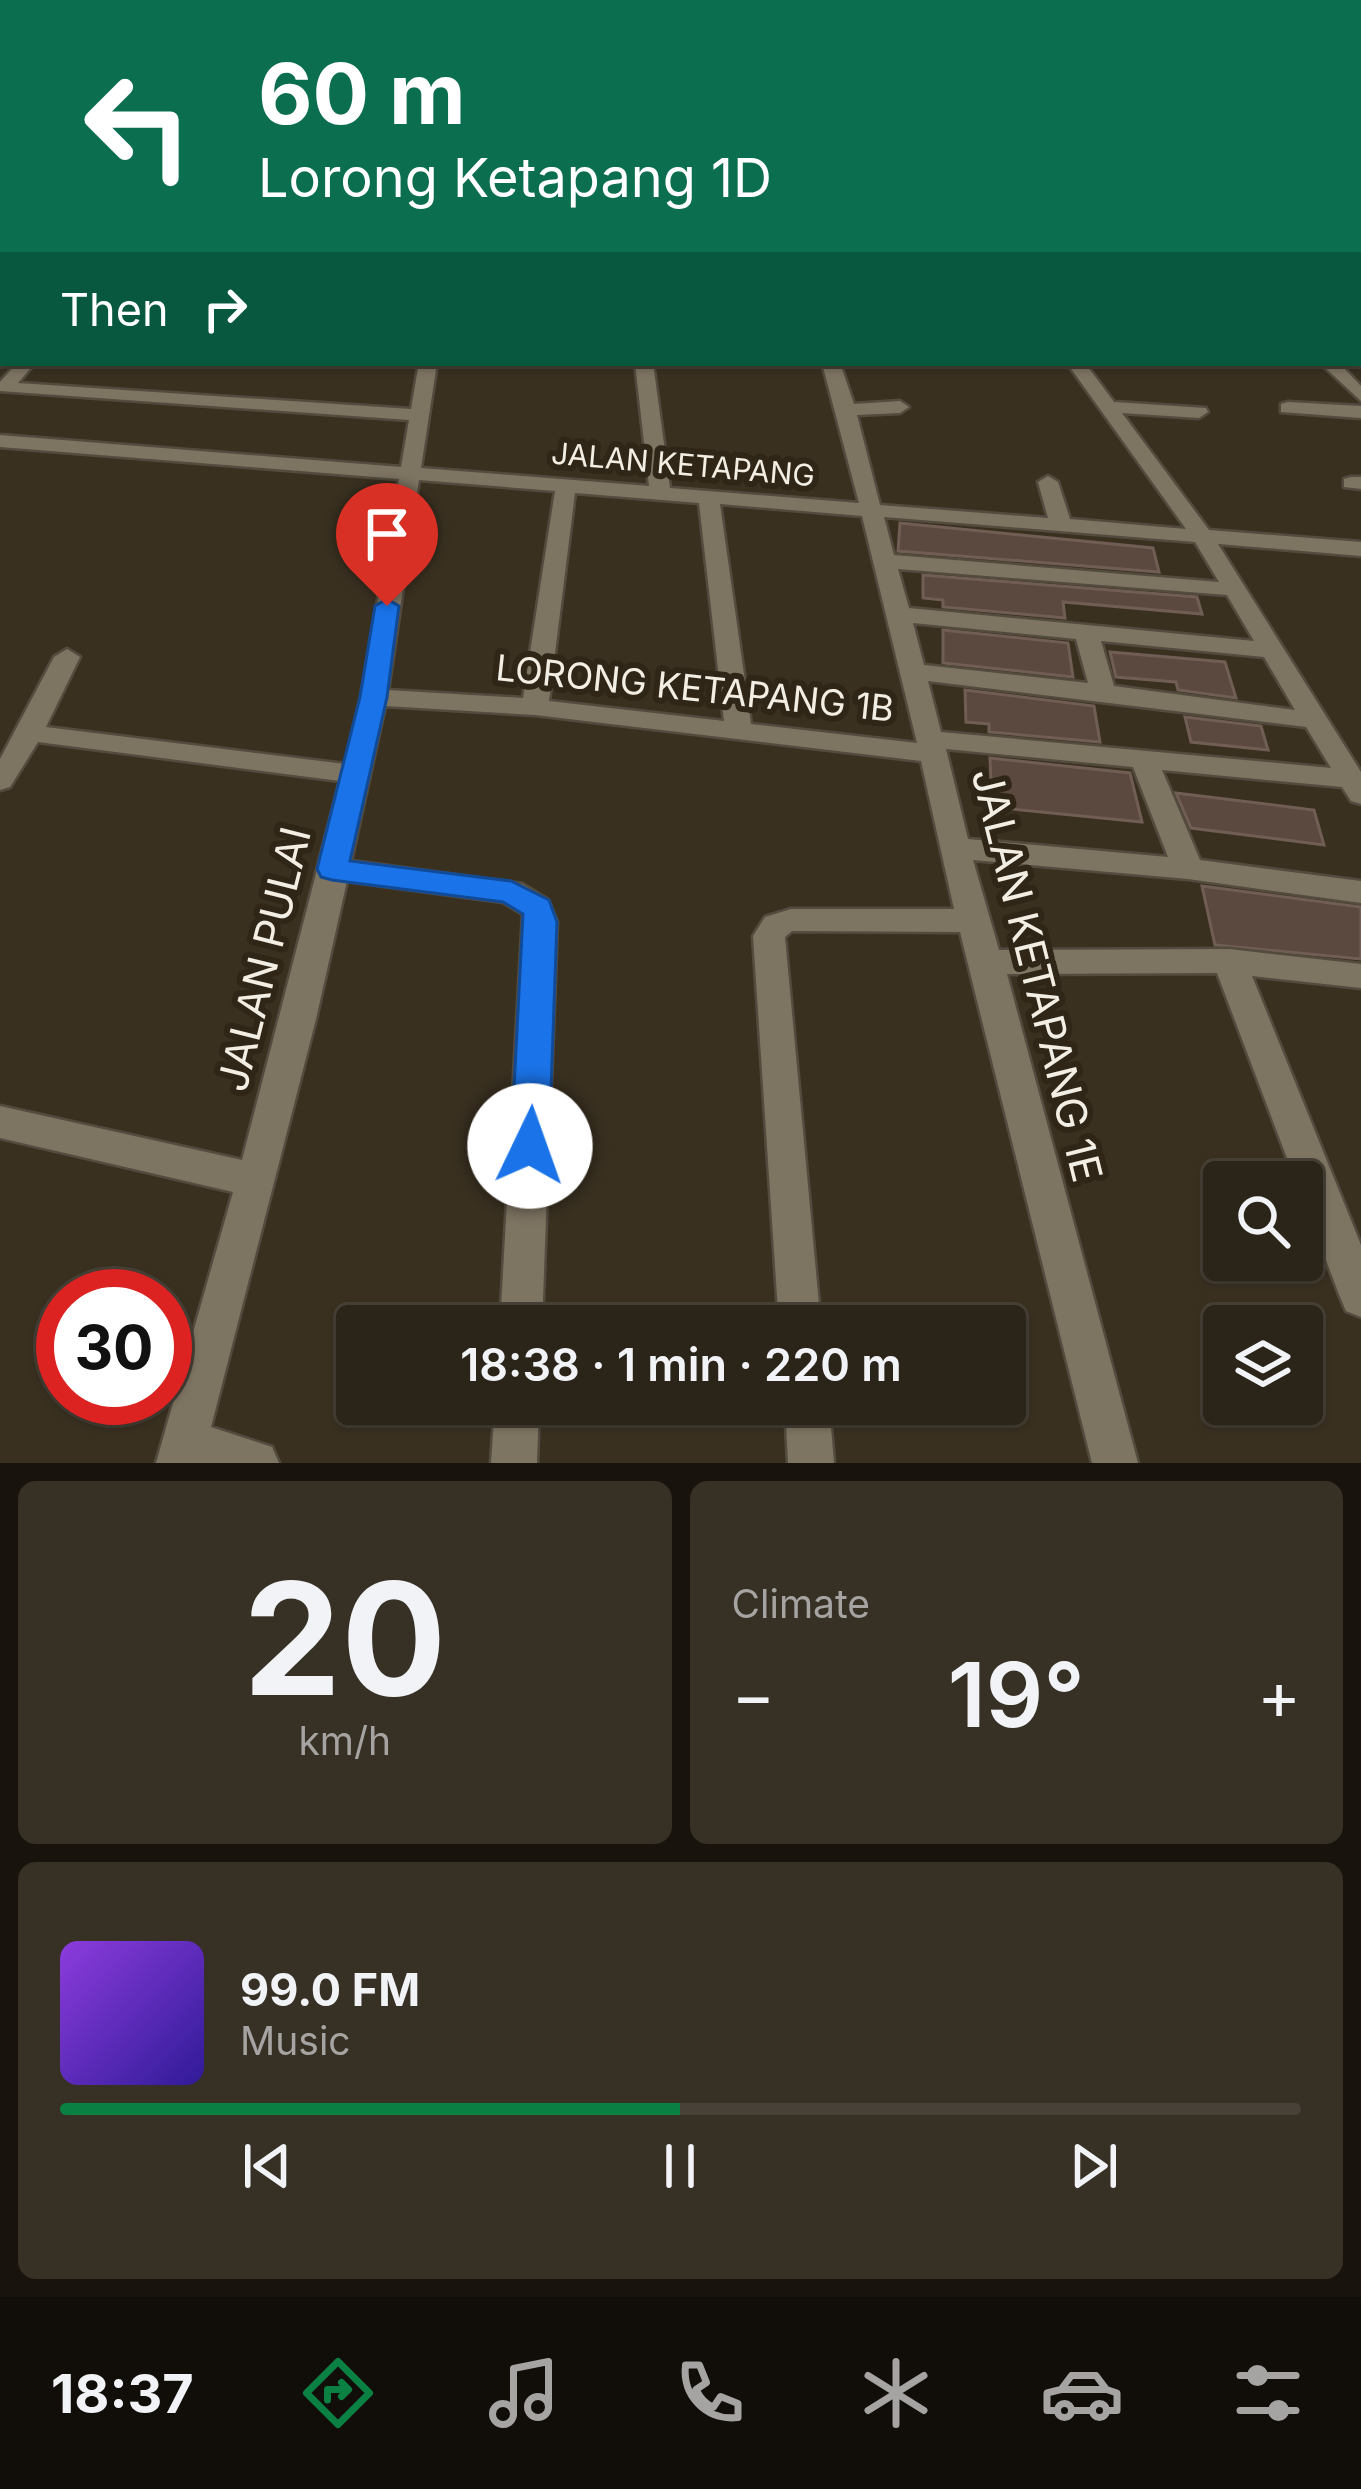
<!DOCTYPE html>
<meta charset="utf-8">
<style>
:root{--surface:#2b2418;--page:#373025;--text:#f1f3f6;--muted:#a6a4a2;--line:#474137;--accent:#0b8043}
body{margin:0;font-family:Inter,sans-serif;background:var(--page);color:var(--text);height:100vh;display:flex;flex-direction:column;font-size:45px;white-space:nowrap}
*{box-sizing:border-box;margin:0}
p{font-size:39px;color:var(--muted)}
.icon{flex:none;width:66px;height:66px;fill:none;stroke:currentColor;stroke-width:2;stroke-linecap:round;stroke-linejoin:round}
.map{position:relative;height:1463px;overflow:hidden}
.side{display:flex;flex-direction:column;gap:18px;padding:18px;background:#18140d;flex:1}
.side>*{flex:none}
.top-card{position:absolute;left:0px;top:0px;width:1362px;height:366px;box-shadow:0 3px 9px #0004,0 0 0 3px var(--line);background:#0b6e4f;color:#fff;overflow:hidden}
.fabs{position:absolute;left:1203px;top:1161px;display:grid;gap:24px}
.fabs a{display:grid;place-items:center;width:120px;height:120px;border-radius:12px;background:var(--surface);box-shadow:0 3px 9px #0004,0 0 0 3px var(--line);font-size:60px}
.speed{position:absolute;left:36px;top:1269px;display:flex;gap:24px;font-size:60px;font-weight:700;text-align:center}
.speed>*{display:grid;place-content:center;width:156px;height:156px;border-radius:50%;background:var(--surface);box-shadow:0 3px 9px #0004,0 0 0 3px var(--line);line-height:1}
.speed .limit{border:18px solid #d22;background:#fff;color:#111}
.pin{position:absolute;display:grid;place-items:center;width:102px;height:102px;color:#fff;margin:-123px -51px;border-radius:50% 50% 50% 0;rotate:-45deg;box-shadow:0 0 12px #0007}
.pin .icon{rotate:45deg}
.me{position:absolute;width:132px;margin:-66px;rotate:3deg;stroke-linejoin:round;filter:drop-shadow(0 0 9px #0008)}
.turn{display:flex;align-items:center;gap:42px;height:252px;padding:0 60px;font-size:54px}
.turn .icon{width:156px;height:156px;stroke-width:2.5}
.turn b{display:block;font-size:84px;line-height:102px}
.then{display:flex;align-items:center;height:114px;padding:0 60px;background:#0003;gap:24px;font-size:45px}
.big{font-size:90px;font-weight:600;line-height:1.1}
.side .card{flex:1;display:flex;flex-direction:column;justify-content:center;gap:18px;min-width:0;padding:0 42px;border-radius:18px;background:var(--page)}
.side .dial{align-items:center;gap:0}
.dial b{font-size:156px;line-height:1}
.song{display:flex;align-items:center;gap:36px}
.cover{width:144px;height:144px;border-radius:18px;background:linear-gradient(135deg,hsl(270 70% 55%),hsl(250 70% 35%))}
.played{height:12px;border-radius:6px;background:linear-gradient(90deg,var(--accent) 50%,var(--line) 50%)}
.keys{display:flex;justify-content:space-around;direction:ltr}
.heat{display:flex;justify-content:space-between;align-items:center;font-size:66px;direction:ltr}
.side .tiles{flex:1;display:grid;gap:18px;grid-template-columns:1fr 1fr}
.card:last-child{grid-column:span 2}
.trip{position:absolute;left:336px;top:1305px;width:690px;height:120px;border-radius:12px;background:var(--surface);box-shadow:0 3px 9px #0004,0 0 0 3px var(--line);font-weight:600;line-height:120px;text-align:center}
.tabs{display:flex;height:192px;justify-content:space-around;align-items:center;background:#110e0a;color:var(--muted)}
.tabs .icon{width:84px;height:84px}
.tabs .current{color:var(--accent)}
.tabs b{font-size:54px;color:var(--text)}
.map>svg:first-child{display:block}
.building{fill:#5b4940;stroke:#705d53;stroke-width:3}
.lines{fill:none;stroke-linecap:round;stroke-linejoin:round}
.minor-casing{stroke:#534b3e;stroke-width:5}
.highway-casing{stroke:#534b3e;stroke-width:4}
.minor{fill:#7e7462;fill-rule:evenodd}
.highway{fill:#a7b936;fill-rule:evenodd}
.route{fill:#1a73e8;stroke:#114b97;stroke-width:3}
.labels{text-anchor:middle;stroke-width:12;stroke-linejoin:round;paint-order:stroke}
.far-street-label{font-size:30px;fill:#f3eee4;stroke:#2f2617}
.street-label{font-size:36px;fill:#f3eee4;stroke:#2f2617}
.near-street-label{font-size:42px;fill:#f3eee4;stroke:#2f2617}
</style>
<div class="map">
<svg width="1361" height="1463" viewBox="0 0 1361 1463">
<rect width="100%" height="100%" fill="#393020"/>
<g class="building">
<polygon points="900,523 1153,548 1159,572 898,551"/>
<polygon points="923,575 1197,597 1202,614 1063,602 1065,618 943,607 943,600 923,598"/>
<polygon points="943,630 1068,643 1073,677 943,663"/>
<polygon points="1110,652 1225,662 1236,698 1178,690 1176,682 1116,677"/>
<polygon points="965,690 1094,706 1100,742 989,732 989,724 966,722"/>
<polygon points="1185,717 1261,726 1268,750 1191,742"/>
<polygon points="990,758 1130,773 1142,822 992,807"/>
<polygon points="1176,793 1314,810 1324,845 1191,828"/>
<polygon points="1202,886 1361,907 1361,959 1215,945"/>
</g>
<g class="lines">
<g class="minor-casing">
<g id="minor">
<polygon points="0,182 3,183 3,191 0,190"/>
<polygon points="1359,198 1361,199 1361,207 1359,206"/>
<rect x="1359" y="238" width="2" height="8"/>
<rect x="0" y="243" width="3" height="8"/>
<rect x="1359" y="292" width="2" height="10"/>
<rect x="1359" y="315" width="2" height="10"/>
<path d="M17 363H35L18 383 411 409 419 363H437L421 468 649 486 635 363H653L670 488 859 503 822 363H840L854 404 900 401 909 407 900 413 857 415 880 505 1048 518 1038 482 1048 476 1058 482 1070 519 1186 529 1067 363H1085L1114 402 1206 408 1208 412 1199 418 1122 413 1209 530 1361 542V556L1218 544 1361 772V804L1351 801 1342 787 1162 770 1200 860 1361 881V903L1188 879 973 860 999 950 1229 949 1361 964V988L1252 976 1361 1245V1317L1346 1311 1340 1297 1302 1197V1182H1296L1217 973 1007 974 1138 1463H1092L960 932 792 931 785 937 821 1326H779L753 936 765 917 791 909H954L921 761 535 715 385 706 351 861 522 884 548 900 557 922 542 1326H500L523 914 503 902 347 881 316 1019 211 1427 272 1447 279 1463H156L233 1192 0 1138V1106L242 1160 340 781 38 742 10 787 0 790V759L54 657 67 649 80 657 46 727 345 764 361 697 399 479 0 447V435L401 467 409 420 0 391V382ZM419 480 555 491 523 698 388 690ZM575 493 699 503 724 721 549 701ZM720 504 862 516 917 743 751 724ZM884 517 1195 542 1219 582 894 555ZM898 569 1227 595 1254 641 909 608ZM913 623 1076 639 1088 683 924 665ZM1101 641 1264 657 1295 710 1114 686ZM928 681 1306 727 1331 768 941 732ZM946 749 1133 767 1168 857 968 839Z"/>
<polygon points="1320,363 1339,363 1361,386 1361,401"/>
<polygon points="1288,402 1361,406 1361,418 1281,412 1281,404"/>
<polygon points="1351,477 1361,477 1361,489 1344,487 1344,479"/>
<polygon points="495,1404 539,1404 537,1463 491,1463"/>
<polygon points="785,1404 829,1404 834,1463 788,1463"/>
</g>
</g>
<g class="highway-casing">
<g id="highway">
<rect x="1359" y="182" width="2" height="10"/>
<rect x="0" y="232" width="3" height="12"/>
</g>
</g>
<use href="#minor" class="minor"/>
<use href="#highway" class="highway"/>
</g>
<linearGradient id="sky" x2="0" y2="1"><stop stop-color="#1f1a12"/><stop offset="0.45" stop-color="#4e4e4e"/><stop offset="1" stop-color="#4e4e4e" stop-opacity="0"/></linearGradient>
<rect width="1361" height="372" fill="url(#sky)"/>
<polygon class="route" points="387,599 399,606 387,697 350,861 511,881 549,900 557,922 549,1146 543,1158 530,1163 516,1158 511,1146 523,914 503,902 332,880 321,877 317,869 360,697 375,606"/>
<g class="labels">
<g class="far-street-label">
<text transform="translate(683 465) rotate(5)" y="10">JALAN KETAPANG</text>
</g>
<g class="street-label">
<text transform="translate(695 688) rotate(6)" y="13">LORONG KETAPANG 1B</text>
</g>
<g class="near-street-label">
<text transform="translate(264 959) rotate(-76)" y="15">JALAN PULAI</text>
<text transform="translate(1037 975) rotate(76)" y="15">JALAN KETAPANG 1E</text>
</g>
</g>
</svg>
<div class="fabs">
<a><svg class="icon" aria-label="search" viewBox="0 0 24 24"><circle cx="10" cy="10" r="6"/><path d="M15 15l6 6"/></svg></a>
<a><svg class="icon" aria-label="layers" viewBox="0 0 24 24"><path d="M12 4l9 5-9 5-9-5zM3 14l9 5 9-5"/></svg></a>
</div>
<div class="speed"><div class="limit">30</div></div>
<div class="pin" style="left:387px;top:606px;background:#d93025"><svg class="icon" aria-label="arrive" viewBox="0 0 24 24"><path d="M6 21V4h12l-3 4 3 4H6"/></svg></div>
<svg class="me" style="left:530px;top:1146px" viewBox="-20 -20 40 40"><circle r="19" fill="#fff"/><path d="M0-13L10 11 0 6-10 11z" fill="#1a73e8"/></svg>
<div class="trip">18:38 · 1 min · 220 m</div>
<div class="top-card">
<div class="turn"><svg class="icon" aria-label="left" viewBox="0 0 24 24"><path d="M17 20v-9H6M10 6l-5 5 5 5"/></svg><div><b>60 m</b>Lorong Ketapang 1D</div></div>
<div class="then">Then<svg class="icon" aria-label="right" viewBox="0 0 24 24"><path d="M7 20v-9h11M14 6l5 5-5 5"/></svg></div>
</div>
</div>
<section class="side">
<div class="tiles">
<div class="card dial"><b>20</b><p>km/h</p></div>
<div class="card"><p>Climate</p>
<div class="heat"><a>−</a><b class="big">19°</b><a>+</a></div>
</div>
<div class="card">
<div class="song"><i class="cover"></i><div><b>99.0 FM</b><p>Music</p></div></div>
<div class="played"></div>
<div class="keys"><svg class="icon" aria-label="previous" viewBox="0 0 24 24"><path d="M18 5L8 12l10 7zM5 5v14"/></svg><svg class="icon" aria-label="pause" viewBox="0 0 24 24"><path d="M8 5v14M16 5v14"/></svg><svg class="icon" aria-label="next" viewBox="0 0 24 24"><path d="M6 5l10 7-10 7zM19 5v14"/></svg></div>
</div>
</div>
</section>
<nav class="tabs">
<b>18:37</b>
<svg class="icon current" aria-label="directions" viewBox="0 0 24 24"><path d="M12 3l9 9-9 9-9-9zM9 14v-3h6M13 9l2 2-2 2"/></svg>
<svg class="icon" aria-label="music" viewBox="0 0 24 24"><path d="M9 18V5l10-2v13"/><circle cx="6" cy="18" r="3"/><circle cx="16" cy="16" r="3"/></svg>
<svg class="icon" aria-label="phone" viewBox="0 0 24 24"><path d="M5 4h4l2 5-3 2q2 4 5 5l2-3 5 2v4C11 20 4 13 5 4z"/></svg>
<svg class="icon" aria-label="climate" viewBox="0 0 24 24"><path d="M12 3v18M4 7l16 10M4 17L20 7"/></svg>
<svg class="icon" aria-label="car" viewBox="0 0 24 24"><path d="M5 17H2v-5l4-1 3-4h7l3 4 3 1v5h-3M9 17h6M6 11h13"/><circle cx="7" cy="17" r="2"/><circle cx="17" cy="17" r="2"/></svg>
<svg class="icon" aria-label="filters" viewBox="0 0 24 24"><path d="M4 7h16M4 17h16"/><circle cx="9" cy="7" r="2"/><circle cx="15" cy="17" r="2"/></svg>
</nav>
